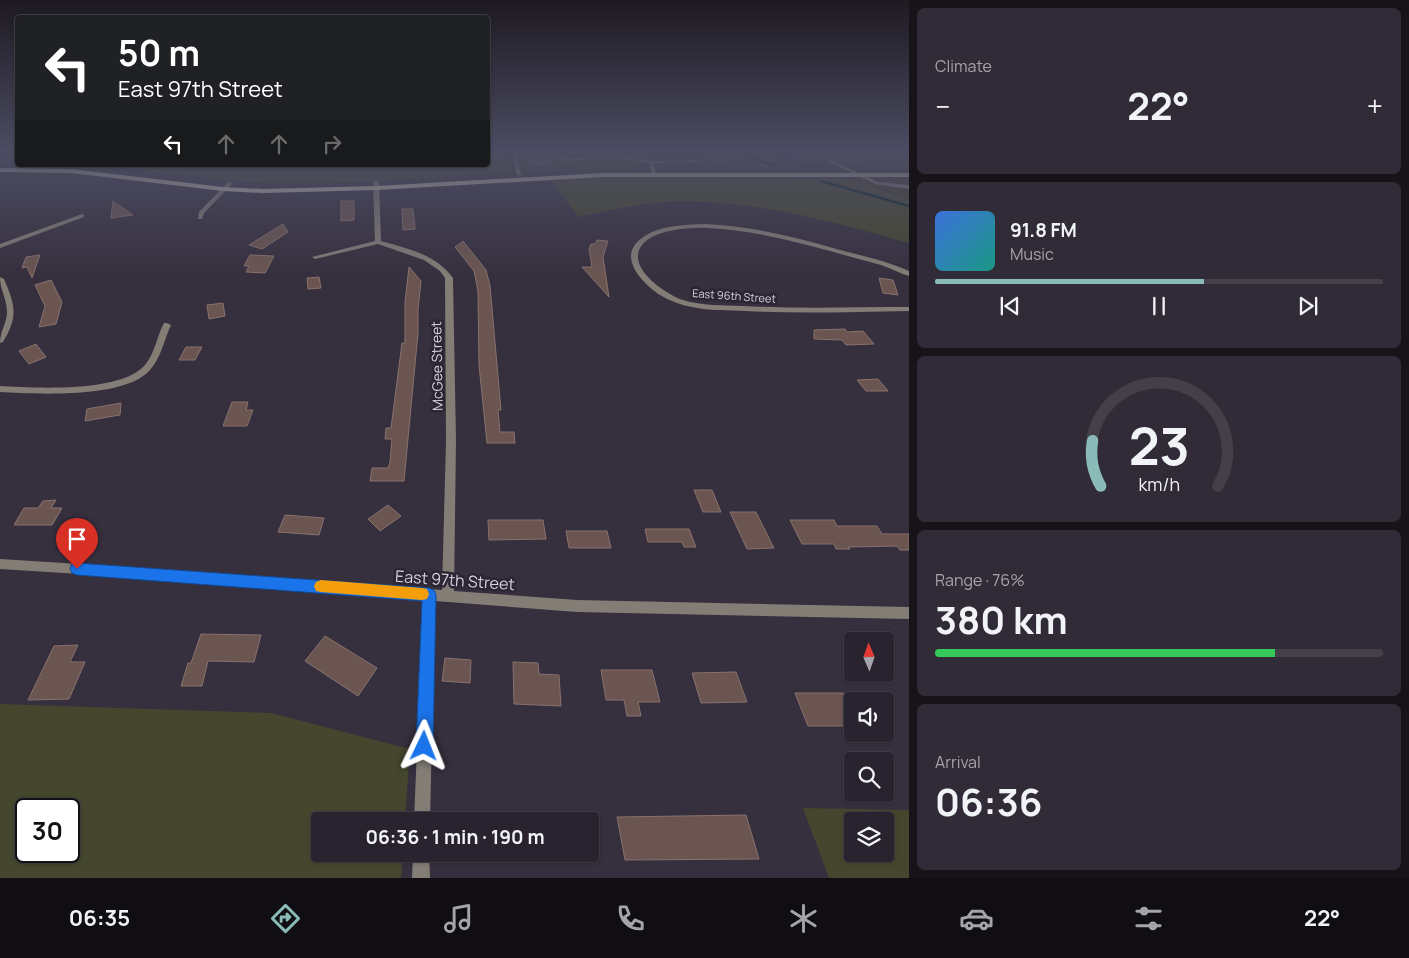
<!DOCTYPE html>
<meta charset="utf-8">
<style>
:root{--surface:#28232e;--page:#302b36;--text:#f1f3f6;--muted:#a5a4aa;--line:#44404a;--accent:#8bbbb9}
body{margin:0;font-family:Manrope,sans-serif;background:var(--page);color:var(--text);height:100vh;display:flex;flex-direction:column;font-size:19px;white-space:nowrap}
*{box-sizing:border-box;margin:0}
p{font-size:16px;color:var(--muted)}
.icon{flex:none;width:28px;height:28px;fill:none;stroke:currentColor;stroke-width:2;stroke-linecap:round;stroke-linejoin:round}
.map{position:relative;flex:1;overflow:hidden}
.sheet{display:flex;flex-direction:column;gap:8px;padding:8px;background:#161319;width:500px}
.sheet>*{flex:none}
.top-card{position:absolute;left:15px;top:15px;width:475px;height:152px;border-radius:5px;box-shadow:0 1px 4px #0004,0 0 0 1px var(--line);background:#202124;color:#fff;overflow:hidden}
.needle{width:32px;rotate:358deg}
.buttons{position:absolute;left:844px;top:632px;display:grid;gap:10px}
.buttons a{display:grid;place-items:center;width:50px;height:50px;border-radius:5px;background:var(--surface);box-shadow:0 1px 4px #0004,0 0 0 1px var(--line);font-size:25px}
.speed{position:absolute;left:15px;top:798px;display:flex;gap:10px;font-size:25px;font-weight:700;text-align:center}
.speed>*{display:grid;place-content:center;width:65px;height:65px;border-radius:50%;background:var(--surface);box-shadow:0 1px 4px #0004,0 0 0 1px var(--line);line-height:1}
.speed .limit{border:2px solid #111;border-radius:8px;background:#fff;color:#111}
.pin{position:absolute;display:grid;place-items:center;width:42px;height:42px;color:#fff;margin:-51px -21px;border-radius:50% 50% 50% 0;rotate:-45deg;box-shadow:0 0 5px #0007}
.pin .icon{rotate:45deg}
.me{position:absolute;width:55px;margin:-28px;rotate:2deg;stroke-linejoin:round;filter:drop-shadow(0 0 4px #0008)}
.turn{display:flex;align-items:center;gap:18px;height:105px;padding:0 20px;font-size:22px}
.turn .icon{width:65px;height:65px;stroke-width:2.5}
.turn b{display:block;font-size:35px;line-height:42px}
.lanes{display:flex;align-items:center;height:48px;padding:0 20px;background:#0003;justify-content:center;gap:25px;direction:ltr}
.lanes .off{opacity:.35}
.big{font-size:38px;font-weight:700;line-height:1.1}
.sheet .tile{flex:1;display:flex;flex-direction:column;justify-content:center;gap:8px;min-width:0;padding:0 18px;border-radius:8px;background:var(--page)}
.sheet .dial{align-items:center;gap:0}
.dial svg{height:130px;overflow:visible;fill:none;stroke:var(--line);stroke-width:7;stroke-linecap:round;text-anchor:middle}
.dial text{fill:var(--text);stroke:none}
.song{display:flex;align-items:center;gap:15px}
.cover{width:60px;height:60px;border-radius:8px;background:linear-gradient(135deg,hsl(220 70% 55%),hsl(170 70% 35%))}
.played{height:5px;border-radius:2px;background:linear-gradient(90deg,var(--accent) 60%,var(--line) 60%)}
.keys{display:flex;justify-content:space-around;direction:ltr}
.heat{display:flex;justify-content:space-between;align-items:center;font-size:28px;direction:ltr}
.charge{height:8px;border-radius:4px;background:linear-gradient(90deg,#34c759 76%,var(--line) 0)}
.trip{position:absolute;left:311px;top:812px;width:288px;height:50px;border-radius:5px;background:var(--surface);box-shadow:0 1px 4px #0004,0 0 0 1px var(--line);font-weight:700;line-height:50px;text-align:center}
.tabs{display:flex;height:80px;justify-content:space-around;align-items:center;background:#100e12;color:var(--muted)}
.tabs .icon{width:35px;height:35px}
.tabs .selected{color:var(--accent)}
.tabs b{font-size:22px;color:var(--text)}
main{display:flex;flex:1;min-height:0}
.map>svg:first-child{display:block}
.commercial{fill:#433828}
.green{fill:#44462d;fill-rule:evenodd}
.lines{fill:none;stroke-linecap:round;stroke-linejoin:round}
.stream{stroke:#032028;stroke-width:2.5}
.building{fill:#6a5551;stroke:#89726e}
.service{fill:#837d76;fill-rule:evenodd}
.minor{fill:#837d76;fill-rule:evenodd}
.primary{fill:#d4c8b9;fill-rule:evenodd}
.route{fill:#1a73e8;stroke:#114b97}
.slow{fill:#f59e0b}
.labels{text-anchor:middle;stroke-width:5;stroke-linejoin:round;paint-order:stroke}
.far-street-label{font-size:11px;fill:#d7d3dd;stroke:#2c2534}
.street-label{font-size:14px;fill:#d7d3dd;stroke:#2c2534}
.near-street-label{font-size:16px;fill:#d7d3dd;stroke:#2c2534}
</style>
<main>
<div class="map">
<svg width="909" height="878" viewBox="0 0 909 878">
<rect width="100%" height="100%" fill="#362f3e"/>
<g class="commercial">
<polygon points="503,153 709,153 720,167 600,169 507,173"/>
<polygon points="840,178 909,178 909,198"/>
</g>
<g class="green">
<path d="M488 153H503L507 173C430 177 353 185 276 183 212 182 150 169 87 165H488Z"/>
<polygon points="709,153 764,153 800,168 720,167"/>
<polygon points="808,153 909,153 909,168 863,167 825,156"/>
<path d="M606 177 840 178 909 198V243C835 222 761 202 684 201 649 201 613 209 579 217L550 180Z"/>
<path d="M0 704 271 713 410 749 405 821H320V854H403L401 878H0ZM26 809H69V851H26Z"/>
<path d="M803 808 909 810V878H829ZM885 821V854H852V821Z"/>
</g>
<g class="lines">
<g class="stream">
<polyline points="736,153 776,166"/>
<polyline points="821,181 909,206"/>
</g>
</g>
<g class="building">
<polygon points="527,153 547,153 550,164 530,164"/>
<polygon points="113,201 133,215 111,218"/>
<polygon points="341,201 354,201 354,220 341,221"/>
<polygon points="402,209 413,209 415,229 403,230"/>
<polygon points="283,224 288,232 262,249 249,245"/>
<polygon points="597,240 608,241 603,257 609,297 582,267 592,267 589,249 591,244 595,244"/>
<polygon points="463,241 486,270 490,286 501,410 498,410 500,432 514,432 515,443 487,443 479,365 478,291 474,271 455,247"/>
<polygon points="40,255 32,278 27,267 22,268 26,257"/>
<polygon points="250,255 274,256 265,273 246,272 249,266 244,266"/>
<polygon points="409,267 421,281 418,310 418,333 404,481 370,481 372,468 388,468 390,462 392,439 385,439 386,428 391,428 402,343 405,343 405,302"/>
<polygon points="319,277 321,288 308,289 307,278"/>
<polygon points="879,278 893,280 898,295 883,293"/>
<polygon points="51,280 62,302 56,324 39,327 45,306 35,285"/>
<polygon points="223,303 225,316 209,319 207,305"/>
<polygon points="845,329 847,332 863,331 874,344 846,345 842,340 814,339 814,330"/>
<polygon points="36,344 46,357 29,364 19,351"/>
<polygon points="186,347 202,347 195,360 179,360"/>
<polygon points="878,379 888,391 866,391 857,380"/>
<polygon points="232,402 248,402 246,410 253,410 247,426 223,426"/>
<polygon points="121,403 120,415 85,421 87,409"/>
<polygon points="694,490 712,490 721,512 703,512"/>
<polygon points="56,500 51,508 62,508 52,525 14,525 24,508 38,508 43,501"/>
<polygon points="388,505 401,516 380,531 368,519"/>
<polygon points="730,512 756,512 774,548 747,549"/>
<polygon points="285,515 324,518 319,535 278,532"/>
<polygon points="488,520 543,520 546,539 489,540"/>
<polygon points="790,520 834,520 837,526 877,526 882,534 909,534 909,550 900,550 897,546 848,547 850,549 836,549 834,544 802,544"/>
<polygon points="645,529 689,529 696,547 684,547 682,542 648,542"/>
<polygon points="566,531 607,531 611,548 569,548"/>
<polygon points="201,634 261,635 254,662 208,661 202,686 181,686 188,663 191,663"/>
<polygon points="325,636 377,668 358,696 305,661"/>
<polygon points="78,645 70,662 85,662 69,699 28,700 54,646"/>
<polygon points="445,658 471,660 470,683 442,681"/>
<polygon points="513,662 538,663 539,674 559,675 561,706 514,704"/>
<polygon points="601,670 652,670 660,702 638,702 641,716 627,716 624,700 606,700"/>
<polygon points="736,672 747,702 701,703 692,673"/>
<polygon points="795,693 843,693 852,714 852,726 808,726"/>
<polygon points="746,815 759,859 625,860 617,817"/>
</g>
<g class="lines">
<g class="service">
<polygon points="512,153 516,153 521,176 517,175"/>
<polygon points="557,153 561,153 564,159 597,157 599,158 597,159 563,161 561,161"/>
<polygon points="586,153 596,153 651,161 697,160 699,161 697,162 654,163 656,175 654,176 652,175 649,163 588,154"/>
<polygon points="790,153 799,153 828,158 878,182 909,185 909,189 875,184 825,160 792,154"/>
</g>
<g class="minor">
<path d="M376 180 379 182 381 241C409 249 435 254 453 278L456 441 454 591 577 600 909 607V619L577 612 435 601 430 821H414L423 600 176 580 0 569V559L176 570 442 590 446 441 445 278 440 271 424 260 378 244 315 259 312 257 375 241 373 182Z"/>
<polygon points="228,182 233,183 204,213 202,219 198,219 199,212"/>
<polygon points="82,214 84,215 84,217 0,248 0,244"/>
<path d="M705 224C751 226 795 237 840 250 863 256 887 261 909 271V276C899 273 890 268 881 265 864 260 847 256 830 251 790 240 749 230 708 228 690 227 659 230 646 241 620 263 663 293 683 300 702 306 723 305 743 306 798 309 854 307 909 307V311C854 312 800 314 745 311 728 310 709 311 692 307 681 305 670 301 660 295 642 283 616 256 642 238 659 225 684 225 705 224Z"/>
<path d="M0 277 4 279C15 305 19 316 3 342L0 343C0 331 7 323 7 312 7 299 0 290 0 277Z"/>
<path d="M164 323H167L171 325C164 340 161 358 150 370 125 399 36 394 0 392V386C35 388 121 393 145 365 155 353 157 336 164 323Z"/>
<polygon points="413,854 429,854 430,878 412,878"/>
</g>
<polygon class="primary" points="0,168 71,169 223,187 263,189 376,186 602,173 909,173 909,177 602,177 376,190 263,193 223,191 71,173 0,172"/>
</g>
<linearGradient id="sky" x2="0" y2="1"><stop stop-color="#1e1a22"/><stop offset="0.55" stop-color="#4c4d63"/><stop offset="1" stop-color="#4c4d63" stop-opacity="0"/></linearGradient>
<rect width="909" height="276" fill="url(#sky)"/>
<polygon class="route" points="77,563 429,588 434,590 436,595 433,746 431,752 424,754 418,752 416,746 422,601 77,575 72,573 70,569 72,564"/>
<polygon class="slow" points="321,580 422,588 427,589 429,594 427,599 422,600 321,592 316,591 314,586 316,582"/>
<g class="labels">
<g class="far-street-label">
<text transform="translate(734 296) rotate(4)" y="4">East 96th Street</text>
</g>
<g class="street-label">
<text transform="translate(437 366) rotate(-91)" y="5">McGee Street</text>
</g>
<g class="near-street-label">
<text transform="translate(455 580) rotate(4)" y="6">East 97th Street</text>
</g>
</g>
</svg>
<div class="buttons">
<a><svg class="needle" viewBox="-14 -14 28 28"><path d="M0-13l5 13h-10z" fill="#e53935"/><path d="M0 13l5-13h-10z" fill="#a5a4aa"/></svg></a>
<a><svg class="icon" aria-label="sound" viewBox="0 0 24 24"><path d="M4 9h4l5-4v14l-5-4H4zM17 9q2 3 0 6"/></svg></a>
<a><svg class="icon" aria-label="search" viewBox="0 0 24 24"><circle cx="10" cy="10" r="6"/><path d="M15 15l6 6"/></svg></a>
<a><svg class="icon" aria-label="layers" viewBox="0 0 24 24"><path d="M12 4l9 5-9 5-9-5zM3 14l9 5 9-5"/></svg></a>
</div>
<div class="speed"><div class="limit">30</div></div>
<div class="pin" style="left:77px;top:569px;background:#d93025"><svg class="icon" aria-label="arrive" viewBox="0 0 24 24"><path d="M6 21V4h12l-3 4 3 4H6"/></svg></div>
<svg class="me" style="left:424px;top:746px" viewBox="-20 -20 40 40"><path d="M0-17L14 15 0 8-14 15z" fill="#1a73e8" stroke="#fff" stroke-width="4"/></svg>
<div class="trip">06:36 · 1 min · 190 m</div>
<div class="top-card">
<div class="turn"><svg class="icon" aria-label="left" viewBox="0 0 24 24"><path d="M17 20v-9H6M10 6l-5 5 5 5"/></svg><div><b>50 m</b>East 97th Street</div></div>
<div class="lanes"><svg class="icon" aria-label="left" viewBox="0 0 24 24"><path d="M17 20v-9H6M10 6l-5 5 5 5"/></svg><svg class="icon off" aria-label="ahead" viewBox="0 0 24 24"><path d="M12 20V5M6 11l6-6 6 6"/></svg><svg class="icon off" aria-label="ahead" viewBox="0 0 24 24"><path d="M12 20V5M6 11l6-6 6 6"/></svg><svg class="icon off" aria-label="right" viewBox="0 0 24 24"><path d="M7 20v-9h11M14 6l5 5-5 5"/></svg></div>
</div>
</div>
<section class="sheet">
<div class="tile"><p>Climate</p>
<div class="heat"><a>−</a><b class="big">22°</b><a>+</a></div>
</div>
<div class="tile">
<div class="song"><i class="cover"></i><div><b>91.8 FM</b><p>Music</p></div></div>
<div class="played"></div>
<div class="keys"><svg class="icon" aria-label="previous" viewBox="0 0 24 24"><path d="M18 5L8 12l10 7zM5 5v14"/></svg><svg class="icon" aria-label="pause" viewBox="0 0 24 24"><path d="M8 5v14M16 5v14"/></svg><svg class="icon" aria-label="next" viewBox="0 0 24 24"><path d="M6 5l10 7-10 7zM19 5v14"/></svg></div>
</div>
<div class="tile dial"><svg viewBox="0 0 100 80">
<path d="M14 69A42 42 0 1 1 86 69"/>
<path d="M14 69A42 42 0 0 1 9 41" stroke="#8bbbb9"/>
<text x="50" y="56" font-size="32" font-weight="700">23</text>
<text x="50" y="72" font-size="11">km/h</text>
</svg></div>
<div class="tile"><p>Range · 76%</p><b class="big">380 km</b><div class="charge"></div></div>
<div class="tile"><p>Arrival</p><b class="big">06:36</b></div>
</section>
</main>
<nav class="tabs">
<b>06:35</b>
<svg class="icon selected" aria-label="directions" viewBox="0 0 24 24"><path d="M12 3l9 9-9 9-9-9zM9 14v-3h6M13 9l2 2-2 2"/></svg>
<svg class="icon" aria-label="music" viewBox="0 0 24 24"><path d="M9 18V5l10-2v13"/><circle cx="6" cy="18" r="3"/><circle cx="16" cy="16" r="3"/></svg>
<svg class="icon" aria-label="phone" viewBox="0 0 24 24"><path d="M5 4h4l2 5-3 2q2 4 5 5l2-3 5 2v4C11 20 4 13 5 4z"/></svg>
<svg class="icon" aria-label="climate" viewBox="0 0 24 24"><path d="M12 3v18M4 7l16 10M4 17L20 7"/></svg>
<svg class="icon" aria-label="car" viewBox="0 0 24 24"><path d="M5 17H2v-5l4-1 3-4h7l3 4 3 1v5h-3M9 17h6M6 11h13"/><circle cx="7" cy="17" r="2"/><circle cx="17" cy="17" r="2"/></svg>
<svg class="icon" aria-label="filters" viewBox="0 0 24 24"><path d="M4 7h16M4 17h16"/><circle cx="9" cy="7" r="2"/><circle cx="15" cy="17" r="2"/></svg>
<b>22°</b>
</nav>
